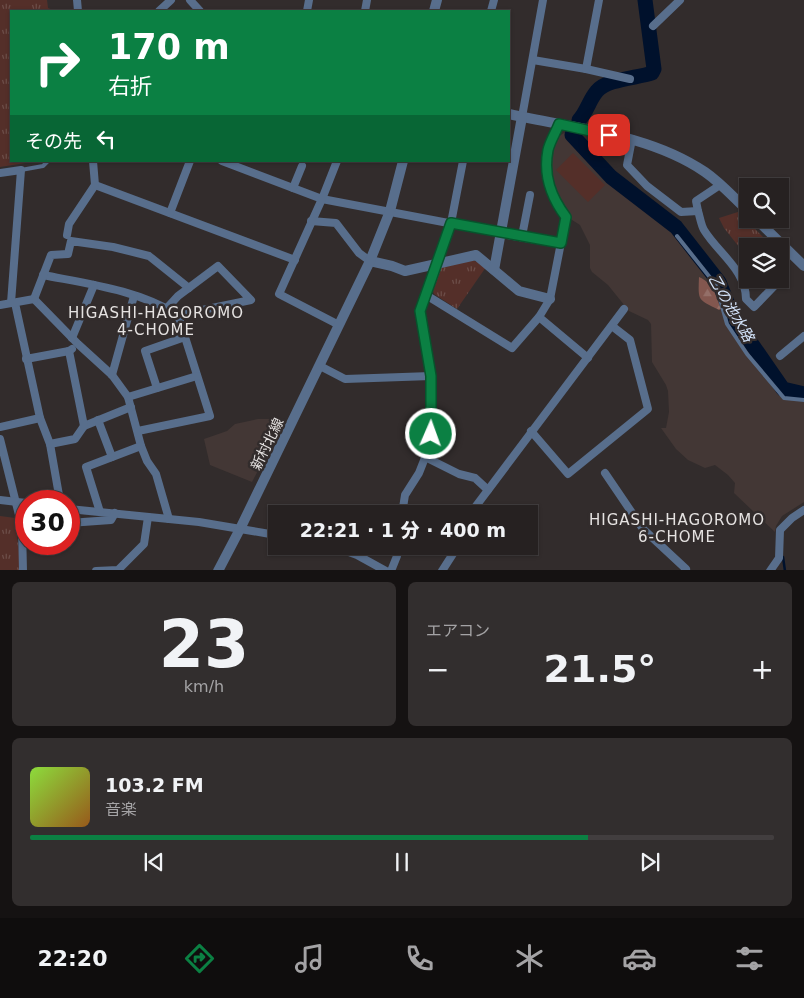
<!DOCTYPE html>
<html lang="ja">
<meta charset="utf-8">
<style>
:root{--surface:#262121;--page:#322e2e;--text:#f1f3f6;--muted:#a4a3a5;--line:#423e3f;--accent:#0b8043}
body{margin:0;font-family:"DejaVu Sans","Noto Sans JP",sans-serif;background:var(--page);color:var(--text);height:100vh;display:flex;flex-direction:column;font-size:19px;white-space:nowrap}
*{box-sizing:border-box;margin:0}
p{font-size:16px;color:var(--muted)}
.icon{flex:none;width:28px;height:28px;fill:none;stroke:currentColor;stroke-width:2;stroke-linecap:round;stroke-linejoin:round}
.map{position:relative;height:570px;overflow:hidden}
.drawer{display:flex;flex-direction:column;gap:12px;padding:12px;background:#151212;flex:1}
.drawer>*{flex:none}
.top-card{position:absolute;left:10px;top:10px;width:500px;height:152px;border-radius:0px;box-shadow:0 1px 4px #0004,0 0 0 1px var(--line);background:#0b8043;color:#fff;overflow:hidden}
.fabs{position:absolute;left:739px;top:178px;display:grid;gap:10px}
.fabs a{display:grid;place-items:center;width:50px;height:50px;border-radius:0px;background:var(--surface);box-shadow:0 1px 4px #0004,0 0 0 1px var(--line);font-size:25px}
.speed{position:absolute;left:15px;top:490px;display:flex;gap:10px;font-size:25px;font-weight:700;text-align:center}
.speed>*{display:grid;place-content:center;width:65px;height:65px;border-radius:50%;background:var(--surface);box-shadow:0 1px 4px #0004,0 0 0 1px var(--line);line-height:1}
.speed .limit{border:8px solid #d22;background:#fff;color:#111}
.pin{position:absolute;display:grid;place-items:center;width:42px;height:42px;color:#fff;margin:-21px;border-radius:10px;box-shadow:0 2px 8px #0006}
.me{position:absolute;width:55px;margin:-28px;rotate:2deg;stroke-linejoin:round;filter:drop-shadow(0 0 4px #0008)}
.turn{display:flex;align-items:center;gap:18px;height:105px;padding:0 15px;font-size:22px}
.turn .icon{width:65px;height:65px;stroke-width:2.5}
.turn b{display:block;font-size:35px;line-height:42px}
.then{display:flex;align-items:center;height:48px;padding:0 15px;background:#0003;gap:10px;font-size:19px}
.big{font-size:38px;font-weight:800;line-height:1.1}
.drawer .card{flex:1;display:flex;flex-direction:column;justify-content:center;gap:8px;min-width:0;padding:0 18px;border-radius:8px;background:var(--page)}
.drawer .dial{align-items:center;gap:0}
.dial b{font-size:65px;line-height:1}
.song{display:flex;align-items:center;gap:15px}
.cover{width:60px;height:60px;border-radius:8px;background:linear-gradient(135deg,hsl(90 70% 55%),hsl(30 70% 35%))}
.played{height:5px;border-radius:2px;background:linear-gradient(90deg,var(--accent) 75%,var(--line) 75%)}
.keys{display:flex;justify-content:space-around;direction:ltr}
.heat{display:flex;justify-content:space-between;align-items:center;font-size:28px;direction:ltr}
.drawer .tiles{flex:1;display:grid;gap:12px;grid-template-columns:1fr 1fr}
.card:last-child{grid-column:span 2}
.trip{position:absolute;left:268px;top:505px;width:270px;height:50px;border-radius:0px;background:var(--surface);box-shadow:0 1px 4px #0004,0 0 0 1px var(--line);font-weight:800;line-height:50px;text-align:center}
.tab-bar{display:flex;height:80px;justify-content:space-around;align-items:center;background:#0f0d0d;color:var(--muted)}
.tab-bar .icon{width:35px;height:35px}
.tab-bar .current{color:var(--accent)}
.tab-bar b{font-size:22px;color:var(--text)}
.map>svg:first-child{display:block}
.built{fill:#433735}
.grass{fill:url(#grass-tufts)}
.forest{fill:url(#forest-firs)}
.pitch{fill:#542f29}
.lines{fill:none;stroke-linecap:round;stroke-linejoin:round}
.stream{stroke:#00112c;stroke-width:2.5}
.river{stroke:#00112c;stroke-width:15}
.service{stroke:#586e8c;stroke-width:4}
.minor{stroke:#586e8c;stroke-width:8}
.tertiary{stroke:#586e8c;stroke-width:10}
.route-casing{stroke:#07532c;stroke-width:12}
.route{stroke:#0b8043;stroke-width:9}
.labels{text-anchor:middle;stroke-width:5;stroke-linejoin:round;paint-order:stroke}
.street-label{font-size:14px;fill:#e5e2e1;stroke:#322c2c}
.water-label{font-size:15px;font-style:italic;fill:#d2e2f9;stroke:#322c2c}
.neighbourhood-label{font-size:15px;letter-spacing:1px;fill:#e5e2e1;stroke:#322c2c}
</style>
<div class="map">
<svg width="804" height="571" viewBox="0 0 804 571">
<defs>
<pattern id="grass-tufts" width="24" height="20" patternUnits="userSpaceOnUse" patternTransform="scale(1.25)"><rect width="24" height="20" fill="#542f29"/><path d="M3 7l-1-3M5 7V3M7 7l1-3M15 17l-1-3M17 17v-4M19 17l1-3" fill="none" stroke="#6c4d48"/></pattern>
<pattern id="forest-firs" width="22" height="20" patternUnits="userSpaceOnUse" patternTransform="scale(1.25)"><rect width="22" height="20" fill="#83574f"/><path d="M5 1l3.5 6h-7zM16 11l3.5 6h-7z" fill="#946f68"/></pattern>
</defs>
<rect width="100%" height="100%" fill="#322c2c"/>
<g class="built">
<polygon points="564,133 570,135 610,178 675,227 718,282 735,323 780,388 784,391 804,396 804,502 782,516 776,526 775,532 734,493 735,483 728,475 715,465 705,468 688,460 676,449 661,428 666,428 669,412 668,391 666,385 652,362 651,324 648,320 629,311 608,285 592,272 590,268 590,245 580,225 569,218 555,199 548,164 556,138"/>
<polygon points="258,419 274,419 275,430 265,457 252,482 210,465 204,439 227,431 235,424"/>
</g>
<g class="grass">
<polygon points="0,0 47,0 48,8 55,11 11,11 11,161 38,161 0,167"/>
<polygon points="738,212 767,241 766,246 748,246 747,257 724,228 719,218"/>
<polygon points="471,260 478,262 486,267 457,309 434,294 432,289 440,267"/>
<polygon points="0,516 15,518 21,570 0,571"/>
</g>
<path class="forest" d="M699 277C714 284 715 294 721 309L719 310C698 299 698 302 699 277Z"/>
<polygon class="pitch" points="573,153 605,185 588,202 556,170"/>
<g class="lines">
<polyline class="stream" points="783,557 785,571"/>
<g class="river">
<path d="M579 120C587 112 589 100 597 91 607 79 637 78 652 73L654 69 645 0"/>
<polyline points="572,135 611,177 676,227 719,282 733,317 783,389 804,394"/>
</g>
<g class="service">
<polyline points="21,170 43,166 48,161"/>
<polyline points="677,236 716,285 727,324 747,354 784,398 804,400"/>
</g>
<g class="minor">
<polyline points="77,0 78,11"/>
<polyline points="190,0 200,11"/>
<polyline points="159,11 171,0"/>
<polyline points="307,11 309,0"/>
<polyline points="365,11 367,0"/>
<polyline points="491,11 494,0"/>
<polyline points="653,26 680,0"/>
<polyline points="533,60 586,69 630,79"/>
<polyline points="586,69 599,0"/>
<polyline points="522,117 543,0"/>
<path d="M632 139 627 165 647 186 681 212 698 211C700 217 701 225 704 230 718 253 746 270 746 299L754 307 780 280 779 279"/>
<polyline points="222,161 322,199 501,233"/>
<polyline points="337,161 322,199 279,294 339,325"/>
<polyline points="0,173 21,170 11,303"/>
<polyline points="95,185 295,260"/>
<polyline points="293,188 302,166"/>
<polyline points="698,211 696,201 720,185"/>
<polyline points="170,213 190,161"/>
<polyline points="311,221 336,223 359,253 370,261"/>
<polyline points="67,235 69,224 95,185 93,161"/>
<polyline points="522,236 530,195"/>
<polyline points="770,246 777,240"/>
<polyline points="437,265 451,223 463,161"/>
<path d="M43 275C89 284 138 290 178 315L210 416 138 431"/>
<polyline points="34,299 78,344 112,375 128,397 141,446 147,461 156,474 169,519"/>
<polyline points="34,299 51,255 68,254 71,241 113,247 149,256 189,288"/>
<polyline points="15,303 40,418 50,444 60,501"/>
<polyline points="0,305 34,299"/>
<polyline points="167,308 178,296 218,266 251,300 178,315"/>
<polyline points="539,317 588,358"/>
<polyline points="72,338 94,285"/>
<polyline points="780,356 804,336"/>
<polyline points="26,359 69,351 72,349"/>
<polyline points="320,366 345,379 431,376"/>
<polyline points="112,375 134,296"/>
<polyline points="157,388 145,351 185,337"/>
<polyline points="128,397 197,376"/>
<polyline points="98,420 112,457"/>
<polyline points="84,426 131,407"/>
<polyline points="0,427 40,418"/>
<polyline points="531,431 568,474 648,409 630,340 612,326"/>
<polyline points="0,439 22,527 23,571"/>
<polyline points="50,444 75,439 84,426 69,351"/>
<polyline points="425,457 459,474 475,478 488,490"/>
<polyline points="605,473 643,529 686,569"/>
<polyline points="0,500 26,503"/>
<polyline points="69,509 199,522 276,535"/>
<polyline points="100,512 86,467 141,446"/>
<path d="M402 514 405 495 419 473 430 445 432 423 431 376 420 311 426 295 512 348 539 317 550 299 566 217C551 197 543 176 549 150 550 141 556 132 559 124"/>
<polyline points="470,514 624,309"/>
<polyline points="69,523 111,520 115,513"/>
<polyline points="332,546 357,555 386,571"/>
<polyline points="96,571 118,570 144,544 148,517"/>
<polyline points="391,571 397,556 397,546"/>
<polyline points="442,571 458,546"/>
<polyline points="770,571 779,558 780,530 792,518 804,510"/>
</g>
<g class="tertiary">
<polyline points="434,11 437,0"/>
<path d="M509 114C575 129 647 133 705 172 721 183 734 198 748 211"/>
<polyline points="756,219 804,266"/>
<polyline points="501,233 561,243"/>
<polyline points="370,261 392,266 405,271 476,255 519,291 550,299"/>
<polyline points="494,270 522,117"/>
<polyline points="426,295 437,265"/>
<polyline points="218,571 240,529 370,261 390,211 403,161"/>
</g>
</g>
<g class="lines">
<g class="route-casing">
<path id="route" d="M431 434V376L420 311 451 223 561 243 566 217C551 197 543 176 548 150 550 141 556 132 559 124L609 135"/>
</g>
<use href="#route" class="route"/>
</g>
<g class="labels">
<g class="street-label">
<text transform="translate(267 444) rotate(-64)" y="5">新村北線</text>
</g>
<g class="water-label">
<text transform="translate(731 308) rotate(60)" y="5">乙の池水路</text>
</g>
<g class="neighbourhood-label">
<text x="156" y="318">HIGASHI-HAGOROMO<tspan x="156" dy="17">4-CHOME</tspan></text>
<text x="677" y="525">HIGASHI-HAGOROMO<tspan x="677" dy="17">6-CHOME</tspan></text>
</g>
</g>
</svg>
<div class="fabs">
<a><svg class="icon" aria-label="search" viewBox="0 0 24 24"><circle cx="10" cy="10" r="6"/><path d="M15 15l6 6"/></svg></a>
<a><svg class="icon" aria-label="layers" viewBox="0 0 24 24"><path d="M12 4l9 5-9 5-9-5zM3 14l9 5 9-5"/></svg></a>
</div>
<div class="speed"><div class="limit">30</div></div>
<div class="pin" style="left:609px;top:135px;background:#d93025"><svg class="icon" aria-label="arrive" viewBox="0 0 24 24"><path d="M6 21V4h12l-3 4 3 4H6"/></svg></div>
<svg class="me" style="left:431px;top:434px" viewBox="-20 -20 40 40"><circle r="17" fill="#0b8043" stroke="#fff" stroke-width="3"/><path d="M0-11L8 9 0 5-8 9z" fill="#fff"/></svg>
<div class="trip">22:21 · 1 分 · 400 m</div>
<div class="top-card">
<div class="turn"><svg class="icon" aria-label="right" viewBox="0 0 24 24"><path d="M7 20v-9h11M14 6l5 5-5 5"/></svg><div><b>170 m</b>右折</div></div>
<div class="then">その先<svg class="icon" aria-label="left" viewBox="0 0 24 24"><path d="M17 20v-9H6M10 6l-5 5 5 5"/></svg></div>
</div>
</div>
<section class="drawer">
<div class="tiles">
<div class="card dial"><b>23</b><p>km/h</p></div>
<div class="card"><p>エアコン</p>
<div class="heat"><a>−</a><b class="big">21.5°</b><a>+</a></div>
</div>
<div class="card">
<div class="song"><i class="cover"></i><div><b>103.2 FM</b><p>音楽</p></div></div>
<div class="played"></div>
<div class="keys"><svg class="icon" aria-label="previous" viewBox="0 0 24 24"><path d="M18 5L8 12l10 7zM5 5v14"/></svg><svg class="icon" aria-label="pause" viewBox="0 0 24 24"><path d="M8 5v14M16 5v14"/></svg><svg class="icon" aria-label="next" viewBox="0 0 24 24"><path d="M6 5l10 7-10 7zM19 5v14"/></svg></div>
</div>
</div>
</section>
<nav class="tab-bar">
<b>22:20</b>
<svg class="icon current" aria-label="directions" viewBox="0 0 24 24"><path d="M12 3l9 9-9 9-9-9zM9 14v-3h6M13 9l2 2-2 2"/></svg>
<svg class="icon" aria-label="music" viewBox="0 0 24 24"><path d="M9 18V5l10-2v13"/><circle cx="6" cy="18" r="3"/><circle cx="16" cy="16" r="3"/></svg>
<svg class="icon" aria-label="phone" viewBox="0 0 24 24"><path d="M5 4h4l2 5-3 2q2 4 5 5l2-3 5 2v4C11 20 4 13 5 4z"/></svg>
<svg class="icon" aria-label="climate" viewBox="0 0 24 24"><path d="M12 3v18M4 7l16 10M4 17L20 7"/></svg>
<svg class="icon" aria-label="car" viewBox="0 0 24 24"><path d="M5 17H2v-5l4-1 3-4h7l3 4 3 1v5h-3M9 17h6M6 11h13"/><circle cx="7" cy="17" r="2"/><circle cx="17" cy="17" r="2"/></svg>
<svg class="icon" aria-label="filters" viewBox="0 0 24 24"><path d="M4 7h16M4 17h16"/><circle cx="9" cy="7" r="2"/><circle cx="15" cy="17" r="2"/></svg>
</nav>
